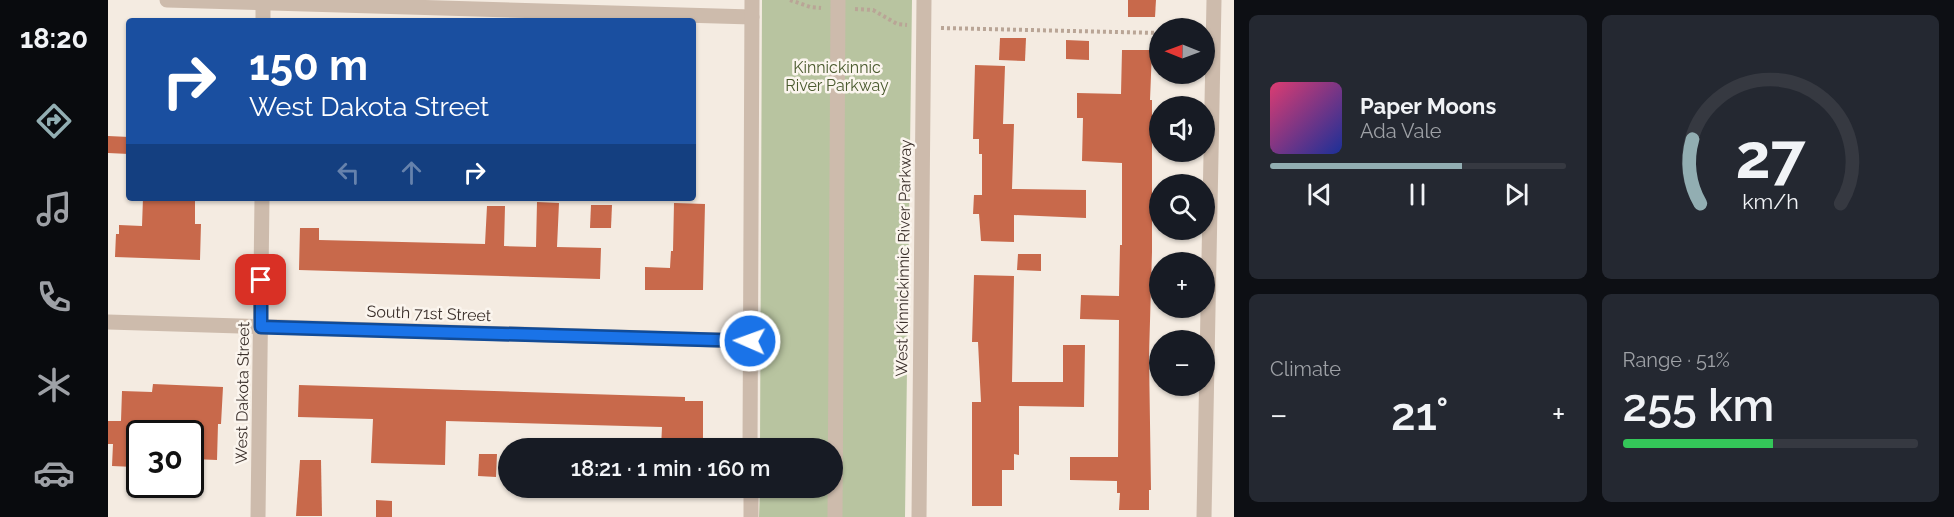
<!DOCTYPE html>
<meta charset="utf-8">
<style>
:root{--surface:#171b24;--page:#242831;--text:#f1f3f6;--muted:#9ea1a6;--line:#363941;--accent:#92aeb2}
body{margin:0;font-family:Raleway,sans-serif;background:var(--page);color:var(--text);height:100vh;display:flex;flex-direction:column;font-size:22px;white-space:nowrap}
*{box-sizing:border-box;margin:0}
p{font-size:20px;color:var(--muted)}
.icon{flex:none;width:33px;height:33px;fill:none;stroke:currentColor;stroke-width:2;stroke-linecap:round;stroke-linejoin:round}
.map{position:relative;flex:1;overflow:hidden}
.sheet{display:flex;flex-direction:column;gap:15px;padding:15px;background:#0d0f14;width:720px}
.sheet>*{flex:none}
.top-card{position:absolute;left:18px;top:18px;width:570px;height:183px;border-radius:6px;box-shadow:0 2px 4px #0004;background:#1a4fa0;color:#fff;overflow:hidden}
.needle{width:39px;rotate:271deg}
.fabs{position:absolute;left:1041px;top:18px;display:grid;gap:12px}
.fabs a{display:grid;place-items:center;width:66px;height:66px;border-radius:50%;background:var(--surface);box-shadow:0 2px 4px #0004;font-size:30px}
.speed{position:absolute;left:18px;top:420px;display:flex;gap:12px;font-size:30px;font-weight:700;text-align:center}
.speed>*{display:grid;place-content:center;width:78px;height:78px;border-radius:50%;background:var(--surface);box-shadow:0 2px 4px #0004;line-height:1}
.speed .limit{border:3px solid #111;border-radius:9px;background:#fff;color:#111}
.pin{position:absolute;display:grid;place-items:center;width:51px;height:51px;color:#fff;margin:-26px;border-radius:12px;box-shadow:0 3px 9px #0006}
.me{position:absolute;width:66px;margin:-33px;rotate:272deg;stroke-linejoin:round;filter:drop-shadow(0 0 4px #0008)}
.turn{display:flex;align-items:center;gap:21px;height:126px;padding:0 24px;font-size:27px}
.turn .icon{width:78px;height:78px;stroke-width:2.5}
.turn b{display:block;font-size:42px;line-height:51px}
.lanes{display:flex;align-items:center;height:57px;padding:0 24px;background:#0003;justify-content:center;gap:30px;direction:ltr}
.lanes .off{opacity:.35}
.big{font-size:45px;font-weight:600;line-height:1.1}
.sheet .widget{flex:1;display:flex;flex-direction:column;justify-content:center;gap:9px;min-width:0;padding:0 21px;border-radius:9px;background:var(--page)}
.sheet .dial{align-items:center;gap:0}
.dial svg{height:156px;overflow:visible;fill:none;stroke:var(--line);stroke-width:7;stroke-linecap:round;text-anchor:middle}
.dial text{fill:var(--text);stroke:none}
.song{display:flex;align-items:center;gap:18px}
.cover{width:72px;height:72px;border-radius:9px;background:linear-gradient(135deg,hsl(340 70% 55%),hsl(230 70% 35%))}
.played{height:6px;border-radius:3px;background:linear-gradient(90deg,var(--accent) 65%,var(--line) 65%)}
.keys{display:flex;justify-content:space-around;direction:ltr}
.heat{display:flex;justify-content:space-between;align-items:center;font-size:33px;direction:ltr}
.charge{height:9px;border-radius:4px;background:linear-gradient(90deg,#34c759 51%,var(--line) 0)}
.sheet .tiles{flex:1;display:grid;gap:15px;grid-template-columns:repeat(2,1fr)}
.trip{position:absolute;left:390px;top:438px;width:345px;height:60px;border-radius:30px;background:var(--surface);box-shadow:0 2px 4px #0004;font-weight:600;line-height:60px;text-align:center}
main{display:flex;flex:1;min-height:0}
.menu{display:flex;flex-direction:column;width:108px;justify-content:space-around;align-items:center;background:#090b0e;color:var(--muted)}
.menu .icon{width:42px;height:42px}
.menu .current{color:var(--accent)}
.menu b{font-size:27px;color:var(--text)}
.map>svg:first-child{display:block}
.green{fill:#b8c4a0}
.building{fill:#c8694b}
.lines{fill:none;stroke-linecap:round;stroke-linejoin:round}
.path{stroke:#b9a596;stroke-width:4;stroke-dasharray:3 3;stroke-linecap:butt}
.street{stroke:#cdbbac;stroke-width:15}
.route-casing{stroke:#114b97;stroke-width:15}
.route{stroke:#1a73e8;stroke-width:10}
.labels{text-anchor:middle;stroke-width:5;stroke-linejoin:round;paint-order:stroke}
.park-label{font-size:16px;fill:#4a5a2e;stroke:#fbf5ee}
.street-label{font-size:16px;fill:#3b302b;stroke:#fbf5ee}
</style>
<main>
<nav class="menu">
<b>18:20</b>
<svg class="icon current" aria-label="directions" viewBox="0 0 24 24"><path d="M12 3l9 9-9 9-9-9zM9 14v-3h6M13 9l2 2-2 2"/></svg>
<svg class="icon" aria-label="music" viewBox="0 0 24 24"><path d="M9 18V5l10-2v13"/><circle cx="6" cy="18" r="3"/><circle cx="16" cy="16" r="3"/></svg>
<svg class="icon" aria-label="phone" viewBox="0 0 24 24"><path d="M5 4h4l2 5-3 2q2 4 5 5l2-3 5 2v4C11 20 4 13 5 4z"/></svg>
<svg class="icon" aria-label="climate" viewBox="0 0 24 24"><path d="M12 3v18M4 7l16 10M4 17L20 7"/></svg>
<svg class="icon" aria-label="car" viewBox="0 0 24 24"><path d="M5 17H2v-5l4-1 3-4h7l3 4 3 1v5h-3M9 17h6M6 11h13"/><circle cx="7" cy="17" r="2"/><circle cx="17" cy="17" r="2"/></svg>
</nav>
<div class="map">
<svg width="1126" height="517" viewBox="0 0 1126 517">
<rect width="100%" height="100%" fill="#f4ebe1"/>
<polygon class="green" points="654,0 804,0 797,517 651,517 652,488 724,488 724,448 652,448"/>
<g class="building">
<polygon points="1020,0 1048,0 1047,17 1020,17"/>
<polygon points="892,38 918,38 917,61 891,60"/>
<polygon points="958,40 981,41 981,60 958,59"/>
<polygon points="1014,50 1044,50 1042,100 1044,100 1044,252 1041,356 1043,490 1041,490 1041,510 1011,510 1012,493 1009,493 1009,481 962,480 962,457 1010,457 1011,320 972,319 973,295 1011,296 1012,245 1014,245 1014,163 974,161 975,118 969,118 969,93 1013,94"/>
<polygon points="867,65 897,66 895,124 906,124 904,189 978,190 978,218 906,215 906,242 873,241 871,214 865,214 866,195 874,195 874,154 871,154 871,139 865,139"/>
<polygon points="0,136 21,137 21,154 0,153"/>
<polygon points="35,198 87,198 87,224 93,224 92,260 7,257 8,234 11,234 11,225 34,226"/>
<polygon points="429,202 451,203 449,247 493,248 492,279 191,270 192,228 211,228 211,240 377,244 379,206 397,206 396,246 428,247"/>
<polygon points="566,203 597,204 595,290 537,290 537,267 562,268 563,251 565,251"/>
<polygon points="483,205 504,205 503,228 482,228"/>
<polygon points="910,254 933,254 933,271 909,270"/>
<polygon points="866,275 906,276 904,382 955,382 955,345 977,345 976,407 911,406 911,455 906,454 906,470 894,470 894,506 864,506 864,402 873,402 870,342 864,342"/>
<polygon points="45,384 115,387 113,424 110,424 109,460 84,459 85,426 27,425 26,467 4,466 5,444 0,444 0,421 13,421 14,391 44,392"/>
<polygon points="191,385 577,397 577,401 595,401 595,448 553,448 554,427 338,421 337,465 263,463 265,419 190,417"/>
<polygon points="371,454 389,454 388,477 370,476"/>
<polygon points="192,460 213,460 214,516 188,516"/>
<polygon points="268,500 284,501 284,517 268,517"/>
</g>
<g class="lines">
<g class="path">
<polyline points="682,0 702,7 713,8"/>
<polyline points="747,9 765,10 789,24 799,25"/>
<polyline points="833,28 1052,33"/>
</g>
<g class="street">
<polyline points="59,0 644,17"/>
<polyline points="155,21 155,0"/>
<polyline points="0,322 642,341"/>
<polyline points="642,448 644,0"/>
<polyline points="643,488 643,517"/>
<polyline points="150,517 154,198"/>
<polyline points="727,517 730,0"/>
<polyline points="811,517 816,0"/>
<polyline points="1096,517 1106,0"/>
</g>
</g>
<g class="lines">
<g class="route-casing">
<polyline id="route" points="153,280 153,327 642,341"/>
</g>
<use href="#route" class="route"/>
</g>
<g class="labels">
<g class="park-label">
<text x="729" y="73">Kinnickinnic<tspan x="729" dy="18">River Parkway</tspan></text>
</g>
<g class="street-label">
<text transform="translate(795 258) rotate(-89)" y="6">West Kinnickinnic River Parkway</text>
<text transform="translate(321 313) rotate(2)" y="6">South 71st Street</text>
<text transform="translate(134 393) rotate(-89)" y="6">West Dakota Street</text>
</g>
</g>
</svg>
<div class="fabs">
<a><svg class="needle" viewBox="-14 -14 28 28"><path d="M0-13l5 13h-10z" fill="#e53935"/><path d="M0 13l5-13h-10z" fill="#9ea1a6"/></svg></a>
<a><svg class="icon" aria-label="sound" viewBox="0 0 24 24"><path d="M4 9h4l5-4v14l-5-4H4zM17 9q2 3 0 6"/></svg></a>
<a><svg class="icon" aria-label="search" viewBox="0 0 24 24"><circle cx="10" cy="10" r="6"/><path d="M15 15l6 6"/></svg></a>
<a>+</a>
<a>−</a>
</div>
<div class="speed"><div class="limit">30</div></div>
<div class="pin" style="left:153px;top:280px;background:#d93025"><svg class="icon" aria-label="arrive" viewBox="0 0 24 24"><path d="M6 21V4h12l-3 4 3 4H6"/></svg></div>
<svg class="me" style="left:642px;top:341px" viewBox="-20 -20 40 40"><circle r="17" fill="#1a73e8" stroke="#fff" stroke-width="3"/><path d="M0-11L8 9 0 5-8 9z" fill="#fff"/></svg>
<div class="trip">18:21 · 1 min · 160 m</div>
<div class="top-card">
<div class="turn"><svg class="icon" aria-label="right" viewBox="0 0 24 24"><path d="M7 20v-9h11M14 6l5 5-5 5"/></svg><div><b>150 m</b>West Dakota Street</div></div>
<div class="lanes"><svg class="icon off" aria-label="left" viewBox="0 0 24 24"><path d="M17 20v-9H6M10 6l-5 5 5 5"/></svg><svg class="icon off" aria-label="ahead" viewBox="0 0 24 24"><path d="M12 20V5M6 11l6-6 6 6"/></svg><svg class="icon" aria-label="right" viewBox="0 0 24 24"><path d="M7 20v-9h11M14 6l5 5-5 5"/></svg></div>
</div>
</div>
<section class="sheet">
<div class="tiles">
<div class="widget">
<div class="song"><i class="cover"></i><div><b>Paper Moons</b><p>Ada Vale</p></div></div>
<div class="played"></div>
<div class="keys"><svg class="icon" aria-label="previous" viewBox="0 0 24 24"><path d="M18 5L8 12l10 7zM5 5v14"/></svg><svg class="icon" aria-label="pause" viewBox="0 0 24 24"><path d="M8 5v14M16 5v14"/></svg><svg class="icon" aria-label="next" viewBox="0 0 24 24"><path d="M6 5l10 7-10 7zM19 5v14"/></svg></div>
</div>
<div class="widget dial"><svg viewBox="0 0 100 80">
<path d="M14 69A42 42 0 1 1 86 69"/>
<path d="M14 69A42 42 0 0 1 10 36" stroke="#92aeb2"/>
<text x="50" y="56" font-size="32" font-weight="700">27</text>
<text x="50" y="72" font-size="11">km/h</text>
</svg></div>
<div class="widget"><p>Climate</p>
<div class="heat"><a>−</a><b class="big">21°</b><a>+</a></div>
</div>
<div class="widget"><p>Range · 51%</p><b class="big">255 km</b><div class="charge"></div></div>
</div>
</section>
</main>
